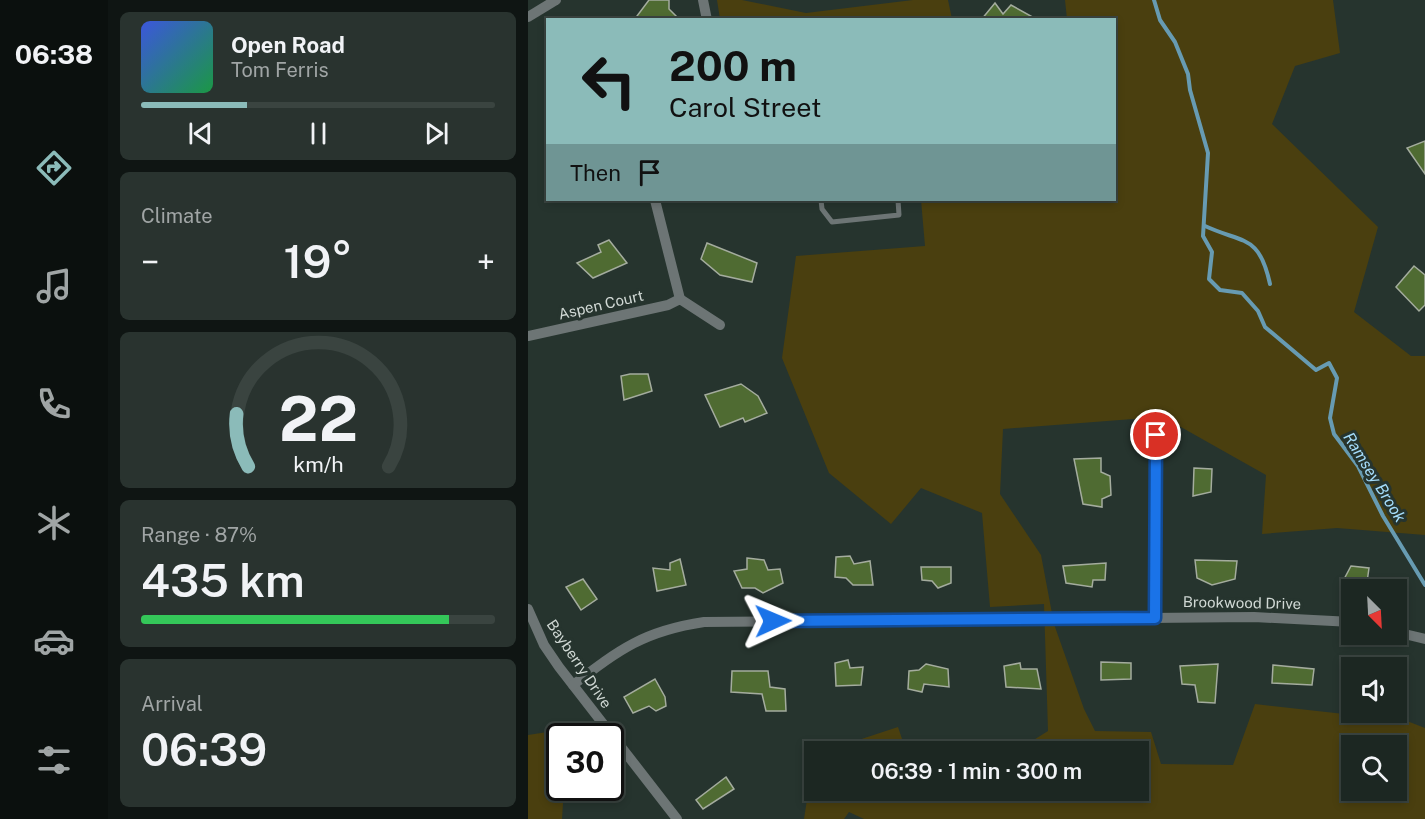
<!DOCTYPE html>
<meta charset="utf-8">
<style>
:root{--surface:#1c2722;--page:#29332f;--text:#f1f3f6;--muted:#a0a5a5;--line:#3a4440;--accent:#8bbbb9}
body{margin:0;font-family:"Public Sans",sans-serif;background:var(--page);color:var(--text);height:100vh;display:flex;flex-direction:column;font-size:22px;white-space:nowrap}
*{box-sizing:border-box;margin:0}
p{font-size:20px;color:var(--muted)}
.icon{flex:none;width:33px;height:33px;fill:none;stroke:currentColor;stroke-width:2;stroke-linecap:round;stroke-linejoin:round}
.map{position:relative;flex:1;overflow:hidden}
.sheet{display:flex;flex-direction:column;gap:12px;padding:12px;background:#0f1513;width:420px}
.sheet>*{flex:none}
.top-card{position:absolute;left:18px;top:18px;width:570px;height:183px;border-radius:0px;box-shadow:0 3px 9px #0003,0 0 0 2px var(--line);background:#8bbbb9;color:#111;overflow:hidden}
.needle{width:39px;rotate:156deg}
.fabs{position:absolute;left:813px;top:579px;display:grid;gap:12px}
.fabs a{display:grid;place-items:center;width:66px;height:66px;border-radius:0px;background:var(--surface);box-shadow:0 3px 9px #0003,0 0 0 2px var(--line);font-size:30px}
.speed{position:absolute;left:18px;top:723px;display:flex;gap:12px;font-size:30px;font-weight:700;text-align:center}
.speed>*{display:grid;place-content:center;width:78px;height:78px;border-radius:50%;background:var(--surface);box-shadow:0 3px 9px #0003,0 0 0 2px var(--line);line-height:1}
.speed .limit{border:3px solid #111;border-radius:9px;background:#fff;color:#111}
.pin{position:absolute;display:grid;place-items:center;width:51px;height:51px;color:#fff;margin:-26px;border:3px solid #fff;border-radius:50%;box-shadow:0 2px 6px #0007}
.me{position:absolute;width:66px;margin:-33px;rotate:89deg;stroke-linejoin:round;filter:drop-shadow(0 0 4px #0008)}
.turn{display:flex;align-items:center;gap:21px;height:126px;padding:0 24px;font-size:27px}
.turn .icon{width:78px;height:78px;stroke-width:2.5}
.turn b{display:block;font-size:42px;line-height:51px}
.then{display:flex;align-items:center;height:57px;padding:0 24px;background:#0003;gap:12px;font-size:22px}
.big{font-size:45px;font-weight:600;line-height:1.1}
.sheet .card{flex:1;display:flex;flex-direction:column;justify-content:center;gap:9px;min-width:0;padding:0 21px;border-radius:9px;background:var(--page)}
.sheet .dial{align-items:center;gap:0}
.dial svg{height:156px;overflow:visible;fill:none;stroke:var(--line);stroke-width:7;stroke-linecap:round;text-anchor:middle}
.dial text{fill:var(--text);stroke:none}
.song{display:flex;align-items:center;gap:18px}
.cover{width:72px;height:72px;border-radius:9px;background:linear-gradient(135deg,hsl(230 70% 55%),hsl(140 70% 35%))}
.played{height:6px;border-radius:3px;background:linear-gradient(90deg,var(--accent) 30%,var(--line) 30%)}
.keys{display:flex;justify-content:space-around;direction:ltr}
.heat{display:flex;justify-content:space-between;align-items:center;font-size:33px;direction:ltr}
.charge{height:9px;border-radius:4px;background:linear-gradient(90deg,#34c759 87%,var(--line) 0)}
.trip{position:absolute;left:276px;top:741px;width:345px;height:60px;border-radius:0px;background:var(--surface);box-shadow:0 3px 9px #0003,0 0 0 2px var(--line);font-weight:600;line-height:60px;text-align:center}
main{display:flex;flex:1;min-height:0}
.menu{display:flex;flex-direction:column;width:108px;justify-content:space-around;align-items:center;background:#0b100e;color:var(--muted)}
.menu .icon{width:42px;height:42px}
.menu .selected{color:var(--accent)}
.menu b{font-size:27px;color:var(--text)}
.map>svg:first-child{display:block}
.green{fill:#4a3f0f;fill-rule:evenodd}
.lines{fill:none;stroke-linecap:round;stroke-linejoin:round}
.stream{stroke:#679bb2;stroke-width:4}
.building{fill:#4f6b32;stroke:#a4ac9e;stroke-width:1.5}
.service{stroke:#6d7575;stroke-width:5}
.minor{stroke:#6d7575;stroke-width:10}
.route-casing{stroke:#114b97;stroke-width:15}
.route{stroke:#1a73e8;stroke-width:10}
.labels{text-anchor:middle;stroke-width:6;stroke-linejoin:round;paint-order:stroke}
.street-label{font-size:15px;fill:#d0d8d4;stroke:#26342e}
.water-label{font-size:16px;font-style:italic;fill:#a4dcfa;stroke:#26342e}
</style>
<main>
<nav class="menu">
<b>06:38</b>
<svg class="icon selected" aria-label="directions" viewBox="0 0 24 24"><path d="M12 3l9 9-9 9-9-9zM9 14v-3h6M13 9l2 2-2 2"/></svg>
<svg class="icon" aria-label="music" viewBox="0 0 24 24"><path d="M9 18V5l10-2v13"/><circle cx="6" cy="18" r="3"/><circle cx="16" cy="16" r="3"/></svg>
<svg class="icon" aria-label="phone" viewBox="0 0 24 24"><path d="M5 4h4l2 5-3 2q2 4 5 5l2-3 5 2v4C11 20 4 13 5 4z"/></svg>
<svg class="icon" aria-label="climate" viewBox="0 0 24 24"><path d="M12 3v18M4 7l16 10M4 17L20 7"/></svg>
<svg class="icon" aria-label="car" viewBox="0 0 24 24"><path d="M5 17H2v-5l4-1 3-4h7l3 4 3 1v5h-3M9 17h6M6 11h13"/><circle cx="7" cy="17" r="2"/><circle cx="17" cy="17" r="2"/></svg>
<svg class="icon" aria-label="filters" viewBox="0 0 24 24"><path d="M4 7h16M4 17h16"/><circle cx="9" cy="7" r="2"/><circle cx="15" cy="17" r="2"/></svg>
</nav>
<section class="sheet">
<div class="card">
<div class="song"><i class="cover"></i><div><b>Open Road</b><p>Tom Ferris</p></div></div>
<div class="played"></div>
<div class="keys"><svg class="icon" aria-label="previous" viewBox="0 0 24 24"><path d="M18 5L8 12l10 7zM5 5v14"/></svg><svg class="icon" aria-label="pause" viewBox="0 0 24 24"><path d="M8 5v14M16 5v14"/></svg><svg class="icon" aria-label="next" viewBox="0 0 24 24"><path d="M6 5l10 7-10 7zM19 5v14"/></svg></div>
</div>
<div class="card"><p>Climate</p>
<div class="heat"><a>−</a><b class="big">19°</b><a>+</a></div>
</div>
<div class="card dial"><svg viewBox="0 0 100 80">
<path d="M14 69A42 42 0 1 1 86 69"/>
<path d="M14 69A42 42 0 0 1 8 42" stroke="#8bbbb9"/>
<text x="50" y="56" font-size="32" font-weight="700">22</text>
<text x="50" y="72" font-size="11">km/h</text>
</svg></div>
<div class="card"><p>Range · 87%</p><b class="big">435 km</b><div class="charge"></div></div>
<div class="card"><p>Arrival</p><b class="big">06:39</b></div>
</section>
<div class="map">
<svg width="897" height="819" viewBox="0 0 897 819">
<rect width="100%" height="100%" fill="#26342e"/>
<g class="green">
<polygon points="189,0 214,0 278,13 385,0 420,0 424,19 192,19"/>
<path d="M537 0H805L812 53 767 66 744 124 850 227 826 312 883 356H897V535L809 528 734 534 738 475 644 422 605 419 475 429 472 494 513 555 526 624 556 709 567 731 623 732 633 764 705 765 727 704 879 721 897 728V819H336L321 812 316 819H276L286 755V790H610V752L488 751 520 731 516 604 462 607 454 513 393 488 363 524 301 473 254 358 268 256 397 246 393 200H586V20L539 19ZM824 746H868V790H824Z"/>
<polygon points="370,727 378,751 297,751"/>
<polygon points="39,729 39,736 32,736 32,788 36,788 34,819 0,819 0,735"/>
</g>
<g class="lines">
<g class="stream">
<polyline points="626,0 632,20 647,42 660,74 662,90 680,153 675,236 684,252 681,279 692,290 714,293 730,311 737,327 788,370 801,363 809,378 802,418 806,434 830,466 855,516 897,585"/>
<path d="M677 226C716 244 731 234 742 284"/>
</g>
</g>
<g class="building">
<polygon points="121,0 141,0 141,9 152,20 106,20"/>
<polygon points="467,3 475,14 483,5 510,20 453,20"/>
<polygon points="897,141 897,174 879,148"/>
<polygon points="81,240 99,263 65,278 49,263 73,252 70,245"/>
<polygon points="179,243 229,263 224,282 192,275 173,259"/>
<polygon points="886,266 897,275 897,305 891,311 868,287"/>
<polygon points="102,374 120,374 124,391 96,400 93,376"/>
<polygon points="213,384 230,396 239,413 217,422 215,418 192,427 177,395"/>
<polygon points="573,458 573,472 582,476 583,495 574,499 574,507 555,504 546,459"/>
<polygon points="666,468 684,469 683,492 665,496"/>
<polygon points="322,556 326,564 342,561 345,585 325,585 318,578 307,577 308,557"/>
<polygon points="219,558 236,560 240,570 252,569 255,583 235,593 227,588 214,588 206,571 219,569"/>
<polygon points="152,559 158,585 129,591 125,568 142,570 142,563"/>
<polygon points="667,560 709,561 707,579 684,585 669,578"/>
<polygon points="578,563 577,580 565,580 564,587 538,583 535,566"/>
<polygon points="823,566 841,568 838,589 814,583"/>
<polygon points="393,567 423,567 423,583 410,588 404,581 394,580"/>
<polygon points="55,579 69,599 53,610 38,587"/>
<polygon points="320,660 322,668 335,667 333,685 308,686 307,663"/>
<polygon points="573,662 603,663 603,679 573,680"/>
<polygon points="492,663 493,669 509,669 513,689 478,687 476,666"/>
<polygon points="398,664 420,669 421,687 396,684 394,692 380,689 381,671 391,670"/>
<polygon points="690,664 687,703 670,702 667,685 654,684 652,666"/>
<polygon points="745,665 786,669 784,685 744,683"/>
<polygon points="204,671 240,671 242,687 257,689 258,711 238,711 234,694 203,692"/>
<polygon points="127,679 137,697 138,706 128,711 121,706 105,713 96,697"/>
<polygon points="198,777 206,789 175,809 168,800"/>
</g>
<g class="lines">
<polyline class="service" points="293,200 294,209 304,222 371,215 370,200"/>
<g class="minor">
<polyline points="175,0 179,20"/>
<polyline points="0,17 28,0"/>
<polyline points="127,200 152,299"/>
<polyline points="0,336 140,305 152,299 192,325"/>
<polyline points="0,609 16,645 31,667 149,819"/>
<polyline points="628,618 628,435"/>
<polyline points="868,632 897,639"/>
<path d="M45 685C92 649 116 631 176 622L726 617 824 622"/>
</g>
</g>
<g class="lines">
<g class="route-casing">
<polyline id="route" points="245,621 627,618 628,435"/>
</g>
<use href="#route" class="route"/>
</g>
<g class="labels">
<g class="street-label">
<text transform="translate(73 305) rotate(-13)" y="5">Aspen Court</text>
<text transform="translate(714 603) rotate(1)" y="5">Brookwood Drive</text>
<text transform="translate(51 664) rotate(56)" y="5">Bayberry Drive</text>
</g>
<g class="water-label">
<text transform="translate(847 477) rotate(58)" y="6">Ramsey Brook</text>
</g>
</g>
</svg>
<div class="fabs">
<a><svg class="needle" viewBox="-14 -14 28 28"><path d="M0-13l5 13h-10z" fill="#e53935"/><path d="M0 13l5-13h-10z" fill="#a0a5a5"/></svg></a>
<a><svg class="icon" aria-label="sound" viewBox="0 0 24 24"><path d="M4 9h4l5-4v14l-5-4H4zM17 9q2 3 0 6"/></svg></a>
<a><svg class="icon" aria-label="search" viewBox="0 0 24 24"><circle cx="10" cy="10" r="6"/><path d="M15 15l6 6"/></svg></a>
</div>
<div class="speed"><div class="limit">30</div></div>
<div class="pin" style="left:628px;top:435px;background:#d93025"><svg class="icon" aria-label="arrive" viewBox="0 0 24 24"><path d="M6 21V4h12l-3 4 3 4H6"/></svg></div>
<svg class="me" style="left:245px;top:621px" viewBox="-20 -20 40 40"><path d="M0-17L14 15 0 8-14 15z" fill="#1a73e8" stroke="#fff" stroke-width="4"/></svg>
<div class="trip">06:39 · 1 min · 300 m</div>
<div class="top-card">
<div class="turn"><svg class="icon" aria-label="left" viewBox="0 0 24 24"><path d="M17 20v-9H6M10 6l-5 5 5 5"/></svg><div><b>200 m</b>Carol Street</div></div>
<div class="then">Then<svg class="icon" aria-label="arrive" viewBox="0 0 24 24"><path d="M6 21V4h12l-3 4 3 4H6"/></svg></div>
</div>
</div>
</main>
